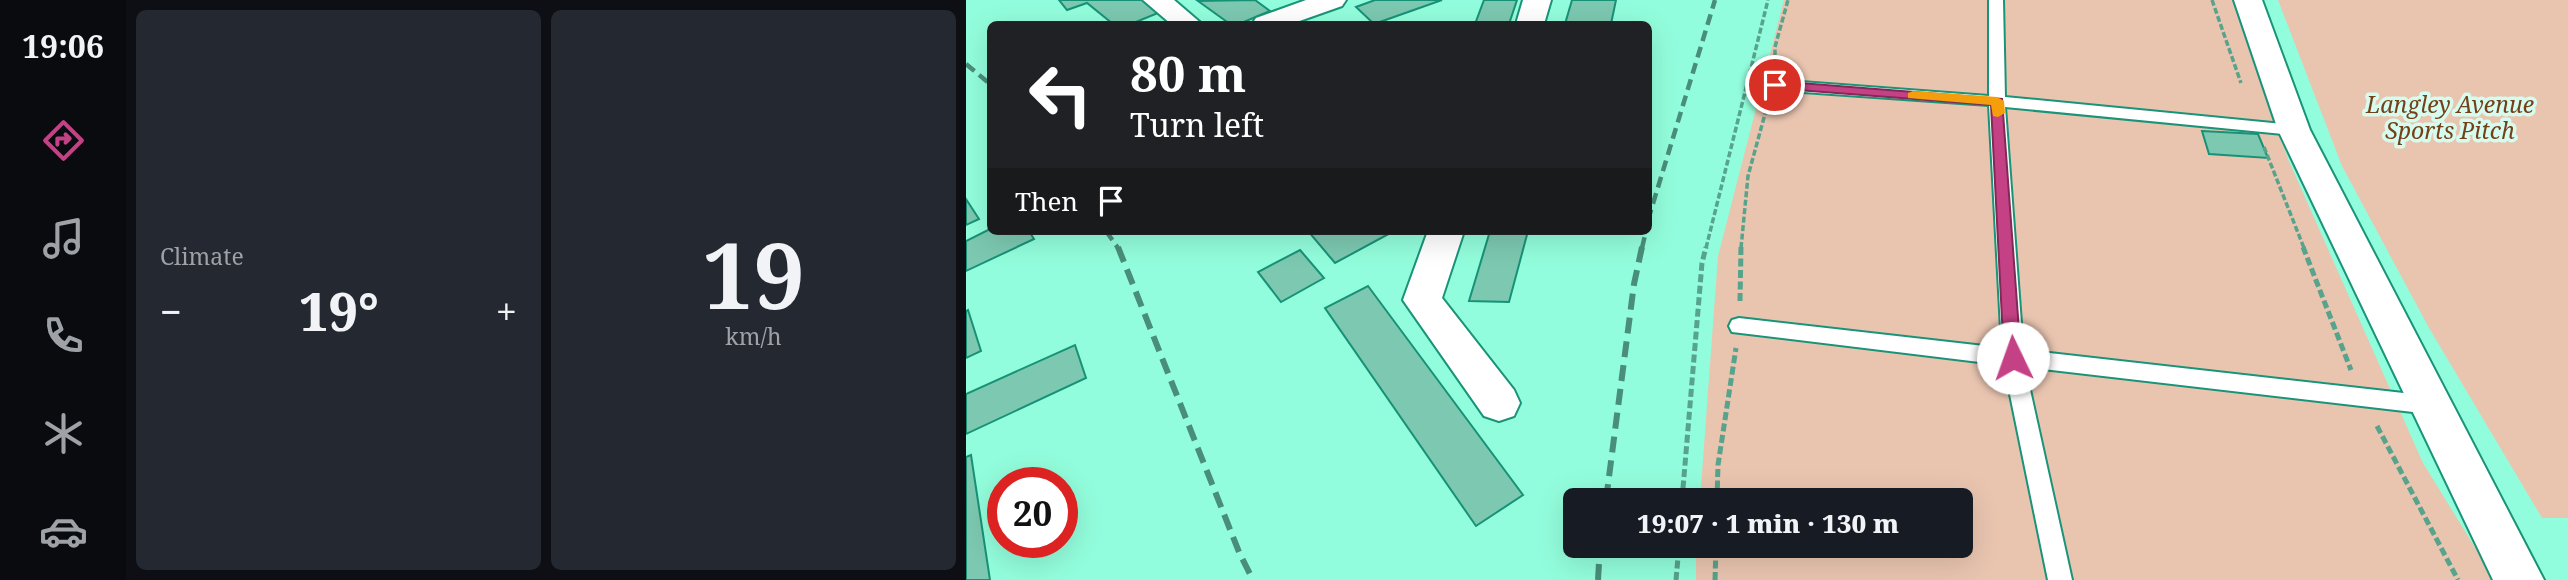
<!DOCTYPE html>
<meta charset="utf-8">
<style>
:root{--surface:#171b24;--page:#242831;--text:#f1f3f6;--muted:#9ea1a6;--accent:#c54185}
body{margin:0;font-family:"Noto Serif",serif;background:var(--page);color:var(--text);height:100vh;display:flex;flex-direction:column;font-size:26px;white-space:nowrap}
*{box-sizing:border-box;margin:0}
p{font-size:23px;color:var(--muted)}
.icon{flex:none;width:38px;height:38px;fill:none;stroke:currentColor;stroke-width:2;stroke-linecap:round;stroke-linejoin:round}
.map{position:relative;flex:1;overflow:hidden}
.drawer{display:flex;flex-direction:column;gap:10px;padding:10px;background:#0d0f14;width:840px}
.drawer>*{flex:none}
.guide{position:absolute;left:21px;top:21px;width:665px;height:214px;border-radius:10px;box-shadow:0 7px 28px #0002;background:#202124;color:#fff;overflow:hidden}
.speed{position:absolute;left:21px;top:467px;display:flex;gap:14px;font-size:35px;font-weight:700;text-align:center}
.speed>*{display:grid;place-content:center;width:91px;height:91px;border-radius:50%;background:var(--surface);box-shadow:0 7px 28px #0002;line-height:1}
.speed .limit{border:10px solid #d22;background:#fff;color:#111}
.pin{position:absolute;display:grid;place-items:center;width:60px;height:60px;color:#fff;margin:-30px;border:4px solid #fff;border-radius:50%;box-shadow:0 2px 7px #0007}
.me{position:absolute;width:77px;margin:-38px;rotate:357deg;stroke-linejoin:round;filter:drop-shadow(0 0 5px #0008)}
.turn{display:flex;align-items:center;gap:24px;height:147px;padding:0 28px;font-size:32px}
.turn .icon{width:91px;height:91px;stroke-width:2.5}
.turn b{display:block;font-size:49px;line-height:60px}
.then{display:flex;align-items:center;height:66px;padding:0 28px;background:#0003;gap:14px;font-size:26px}
.big{font-size:52px;font-weight:800;line-height:1.1}
.drawer .widget{flex:1;display:flex;flex-direction:column;justify-content:center;gap:10px;min-width:0;padding:0 24px;border-radius:10px;background:var(--page)}
.drawer .dial{align-items:center;gap:0}
.dial b{font-size:91px;line-height:1}
.heat{display:flex;justify-content:space-between;align-items:center;font-size:38px;direction:ltr}
.drawer .tiles{flex:1;display:grid;gap:10px;grid-template-columns:repeat(2,1fr)}
.trip{position:absolute;left:597px;top:488px;width:410px;height:70px;border-radius:10px;background:var(--surface);box-shadow:0 7px 28px #0002;font-weight:800;line-height:70px;text-align:center}
main{display:flex;flex:1;min-height:0}
.tabs{display:flex;flex-direction:column;width:126px;justify-content:space-around;align-items:center;background:#090b0e;color:var(--muted)}
.tabs .icon{width:49px;height:49px}
.tabs .on{color:var(--accent)}
.tabs b{font-size:32px;color:var(--text)}
.map>svg:first-child{display:block}
.green{fill:#e9c5b0}
.building{fill:#7cc8b0;stroke:#179276;stroke-width:2}
.lines{fill:none;stroke-linecap:round;stroke-linejoin:round}
.service-casing{stroke:#199478;stroke-width:4}
.minor-casing{stroke:#199478;stroke-width:4}
.path-far1{stroke:#57a38c;stroke-width:3.5;stroke-dasharray:6 2.5;stroke-linecap:butt}
.path{stroke:#57a38c;stroke-width:5;stroke-dasharray:8 3.5;stroke-linecap:butt}
.service{fill:#fff;fill-rule:evenodd}
.minor{fill:#fff;fill-rule:evenodd}
.rail-far1{stroke:#498e7a;stroke-width:4.5;stroke-dasharray:11 6;stroke-linecap:butt}
.rail{stroke:#498e7a;stroke-width:6;stroke-dasharray:16 8;stroke-linecap:butt}
.route{fill:#c54185;stroke:#802a56;stroke-width:2}
.slow{fill:#f59e0b}
.labels{text-anchor:middle;stroke-width:7;stroke-linejoin:round;paint-order:stroke}
.park-label{font-size:23px;font-style:italic;fill:#753f19;stroke:#d5fcee}
</style>
<main>
<nav class="tabs">
<b>19:06</b>
<svg class="icon on" aria-label="directions" viewBox="0 0 24 24"><path d="M12 3l9 9-9 9-9-9zM9 14v-3h6M13 9l2 2-2 2"/></svg>
<svg class="icon" aria-label="music" viewBox="0 0 24 24"><path d="M9 18V5l10-2v13"/><circle cx="6" cy="18" r="3"/><circle cx="16" cy="16" r="3"/></svg>
<svg class="icon" aria-label="phone" viewBox="0 0 24 24"><path d="M5 4h4l2 5-3 2q2 4 5 5l2-3 5 2v4C11 20 4 13 5 4z"/></svg>
<svg class="icon" aria-label="climate" viewBox="0 0 24 24"><path d="M12 3v18M4 7l16 10M4 17L20 7"/></svg>
<svg class="icon" aria-label="car" viewBox="0 0 24 24"><path d="M5 17H2v-5l4-1 3-4h7l3 4 3 1v5h-3M9 17h6M6 11h13"/><circle cx="7" cy="17" r="2"/><circle cx="17" cy="17" r="2"/></svg>
</nav>
<section class="drawer">
<div class="tiles">
<div class="widget"><p>Climate</p>
<div class="heat"><a>−</a><b class="big">19°</b><a>+</a></div>
</div>
<div class="widget dial"><b>19</b><p>km/h</p></div>
</div>
</section>
<div class="map">
<svg width="1602" height="580" viewBox="0 0 1602 580">
<rect width="100%" height="100%" fill="#92fddc"/>
<g class="green">
<polygon points="818,0 1270,0 1322,159 1457,463 1529,580 730,580 730,546 994,546 994,500 734,500 752,256"/>
<polygon points="1312,0 1602,0 1602,518 1576,518 1463,328 1376,166"/>
</g>
<g class="building">
<polygon points="93,0 183,0 197,11 165,24 147,24 121,3 101,10"/>
<polygon points="289,0 304,11 273,24 264,24 232,1"/>
<polygon points="409,0 476,0 408,24 390,7"/>
<polygon points="518,0 551,0 543,24 509,24"/>
<polygon points="606,0 650,0 645,24 599,24"/>
<polygon points="1236,131 1292,134 1302,158 1243,154"/>
<polygon points="0,199 13,219 0,225"/>
<polygon points="24,229 63,231 68,239 0,271 0,241"/>
<polygon points="342,231 428,231 369,263"/>
<polygon points="524,231 562,231 543,302 503,301"/>
<polygon points="334,250 358,278 315,302 292,272"/>
<polygon points="402,286 557,495 510,526 359,308"/>
<polygon points="2,310 15,351 0,358 0,311"/>
<polygon points="109,345 120,378 0,434 0,394"/>
<polygon points="5,455 24,580 0,580 0,457"/>
</g>
<g class="lines">
<g class="service-casing">
<polygon id="service" points="1023,0 1037,0 1039,97 1328,125 1336,130 1328,135 1039,107 1057,350 1464,396 1472,399 1475,405 1472,411 1464,414 1059,367 1106,580 1082,580 1038,365 766,332 763,326 766,320 773,318 1036,348 1023,105 809,90 801,85 809,80 1023,96"/>
</g>
<g class="minor-casing">
<g id="minor">
<polygon points="177,0 208,0 236,24 205,24"/>
<polygon points="340,0 380,0 376,6 325,24 286,24 290,18"/>
<polygon points="557,0 585,0 578,24 550,24"/>
<polygon points="1268,0 1296,0 1344,130 1578,580 1527,580 1312,130"/>
<polygon points="462,231 498,231 476,298 548,390 554,403 548,416 533,421 518,416 437,300"/>
</g>
</g>
<g class="path-far1">
<polyline points="1246,0 1275,83"/>
<polyline points="809,64 809,47 822,0"/>
<polyline points="1298,147 1338,248"/>
<polyline points="740,248 802,0"/>
<polyline points="775,248 782,176 802,103"/>
</g>
<g class="path">
<polyline points="1337,247 1385,370"/>
<polyline points="774,301 775,247"/>
<polyline points="1411,426 1492,580"/>
<polyline points="716,500 736,263 740,247"/>
<polyline points="751,500 752,465 770,348"/>
<polyline points="710,580 713,546"/>
<polyline points="749,580 750,546"/>
</g>
<use href="#service" class="service"/>
<use href="#minor" class="minor"/>
<g class="rail-far1">
<polyline points="0,64 24,84"/>
<polyline points="682,220 749,0"/>
<polyline points="140,231 152,248"/>
<polyline points="676,248 680,231"/>
</g>
<g class="rail">
<polyline points="152,247 273,552 287,580"/>
<polyline points="640,500 668,284 676,247"/>
<polyline points="632,580 634,546"/>
</g>
</g>
<polygon class="route" points="809,81 1036,99 1055,358 1053,363 1041,363 1038,358 1025,105 804,88 804,83"/>
<polygon class="slow" points="947,91 1031,97 1038,101 1039,113 1032,117 1027,116 1025,105 942,98 942,93"/>
<g class="labels">
<g class="park-label">
<text x="1484" y="113">Langley Avenue<tspan x="1484" dy="26">Sports Pitch</tspan></text>
</g>
</g>
</svg>
<div class="speed"><div class="limit">20</div></div>
<div class="pin" style="left:809px;top:85px;background:#d93025"><svg class="icon" aria-label="arrive" viewBox="0 0 24 24"><path d="M6 21V4h12l-3 4 3 4H6"/></svg></div>
<svg class="me" style="left:1047px;top:358px" viewBox="-20 -20 40 40"><circle r="19" fill="#fff"/><path d="M0-13L10 11 0 6-10 11z" fill="#c54185"/></svg>
<div class="trip">19:07 · 1 min · 130 m</div>
<div class="guide">
<div class="turn"><svg class="icon" aria-label="left" viewBox="0 0 24 24"><path d="M17 20v-9H6M10 6l-5 5 5 5"/></svg><div><b>80 m</b>Turn left</div></div>
<div class="then">Then<svg class="icon" aria-label="arrive" viewBox="0 0 24 24"><path d="M6 21V4h12l-3 4 3 4H6"/></svg></div>
</div>
</div>
</main>
